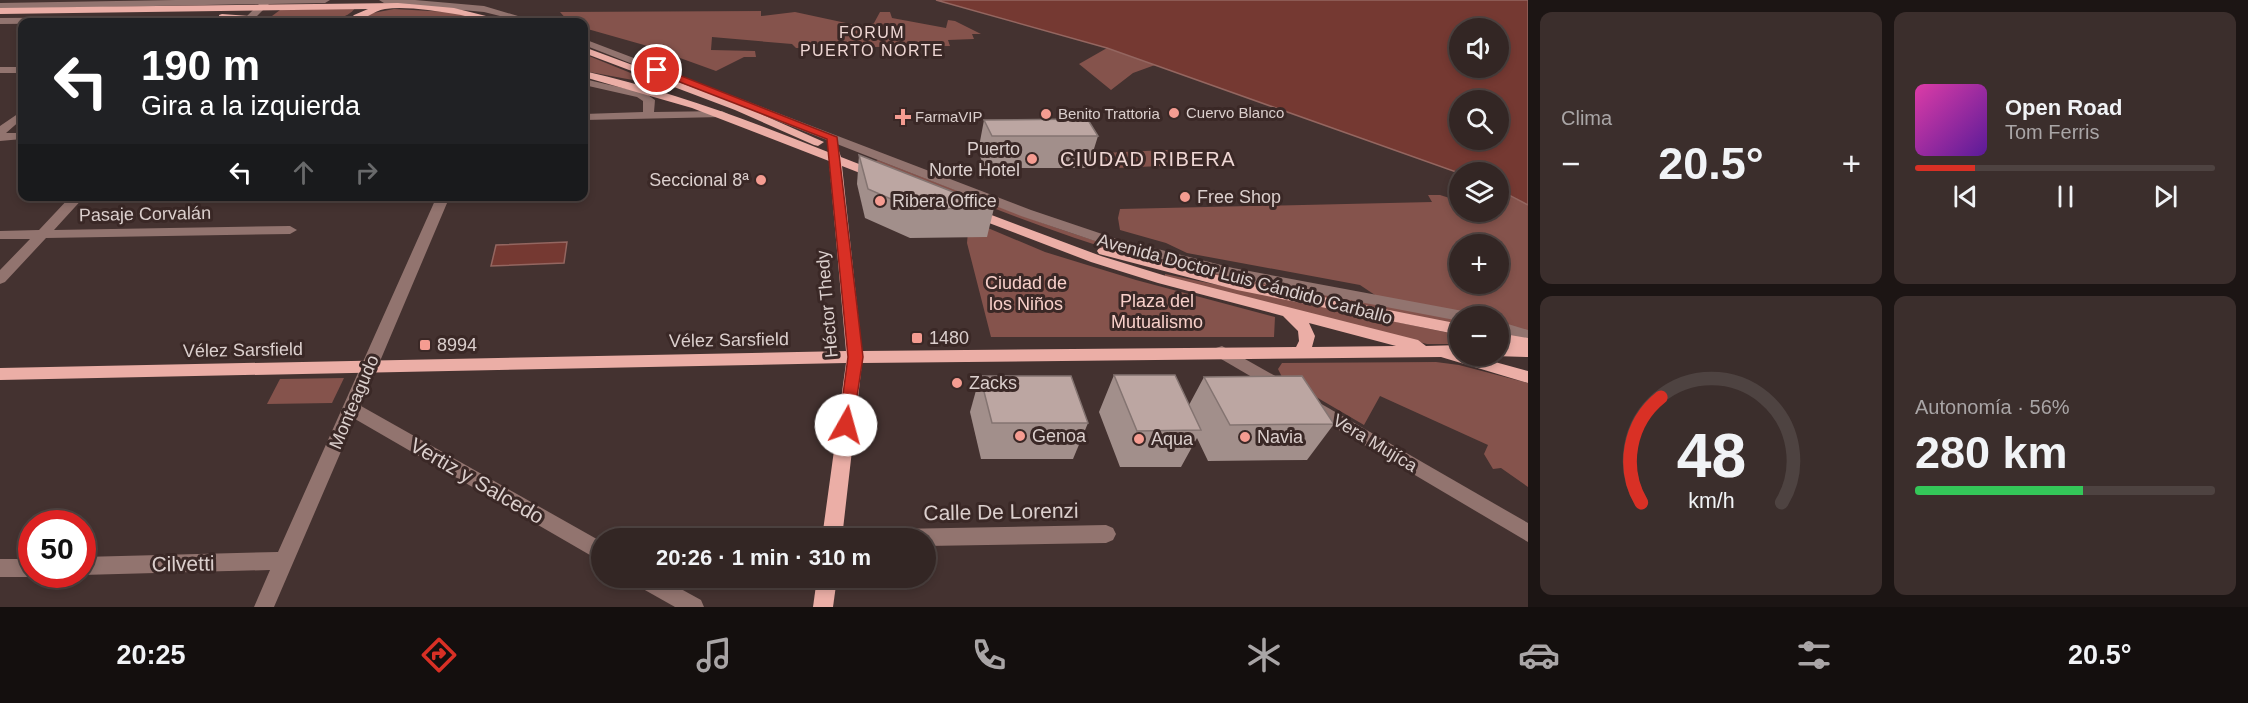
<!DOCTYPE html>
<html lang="es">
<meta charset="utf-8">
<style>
:root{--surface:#332624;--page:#3b2e2c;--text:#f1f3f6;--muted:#a9a5a6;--line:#4e4341;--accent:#d93025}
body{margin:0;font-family:Arial,sans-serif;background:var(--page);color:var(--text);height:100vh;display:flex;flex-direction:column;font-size:22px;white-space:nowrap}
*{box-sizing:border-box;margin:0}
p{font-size:20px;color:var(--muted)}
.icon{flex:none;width:33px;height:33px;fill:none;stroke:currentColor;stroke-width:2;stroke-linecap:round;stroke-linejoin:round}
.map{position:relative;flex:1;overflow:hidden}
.side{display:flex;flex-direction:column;gap:12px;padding:12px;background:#1c1514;width:720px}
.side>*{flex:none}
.top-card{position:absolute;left:18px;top:18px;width:570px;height:183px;border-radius:12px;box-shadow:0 3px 9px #0003,0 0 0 2px var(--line);background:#202124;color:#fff;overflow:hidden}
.fabs{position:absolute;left:1449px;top:18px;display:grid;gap:12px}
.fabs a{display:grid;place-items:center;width:60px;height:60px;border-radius:50%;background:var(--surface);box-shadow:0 3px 9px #0003,0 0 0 2px var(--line);font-size:30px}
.speed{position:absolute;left:18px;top:510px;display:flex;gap:12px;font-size:30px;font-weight:700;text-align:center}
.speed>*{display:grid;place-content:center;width:78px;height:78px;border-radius:50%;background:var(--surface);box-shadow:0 3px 9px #0003,0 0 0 2px var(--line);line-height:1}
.speed .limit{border:9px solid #d22;background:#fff;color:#111}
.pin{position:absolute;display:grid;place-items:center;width:51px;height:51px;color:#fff;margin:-26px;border:3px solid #fff;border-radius:50%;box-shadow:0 2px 6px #0007}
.me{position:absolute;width:66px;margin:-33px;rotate:7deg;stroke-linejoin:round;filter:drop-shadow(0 0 4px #0008)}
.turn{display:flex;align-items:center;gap:21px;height:126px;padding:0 24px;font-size:27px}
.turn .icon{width:78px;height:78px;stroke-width:2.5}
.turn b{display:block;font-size:42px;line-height:51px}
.lanes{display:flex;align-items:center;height:57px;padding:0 24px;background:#0003;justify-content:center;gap:30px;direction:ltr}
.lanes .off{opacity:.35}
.big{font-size:45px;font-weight:800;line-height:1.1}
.side .widget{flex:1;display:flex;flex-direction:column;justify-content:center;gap:9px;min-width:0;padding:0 21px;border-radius:12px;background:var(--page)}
.side .dial{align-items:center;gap:0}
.dial svg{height:156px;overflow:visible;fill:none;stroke:var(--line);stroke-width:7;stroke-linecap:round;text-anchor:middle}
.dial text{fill:var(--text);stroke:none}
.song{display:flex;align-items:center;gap:18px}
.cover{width:72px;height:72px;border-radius:9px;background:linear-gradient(135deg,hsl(320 70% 55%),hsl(270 70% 35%))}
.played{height:6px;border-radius:3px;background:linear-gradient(90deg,var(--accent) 20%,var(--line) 20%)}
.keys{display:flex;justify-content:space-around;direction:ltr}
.heat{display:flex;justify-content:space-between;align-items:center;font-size:33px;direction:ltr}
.charge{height:9px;border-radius:4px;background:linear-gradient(90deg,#34c759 56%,var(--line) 0)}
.side .tiles{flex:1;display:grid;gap:12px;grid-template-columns:repeat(2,1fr)}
.trip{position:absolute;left:591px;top:528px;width:345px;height:60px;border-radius:30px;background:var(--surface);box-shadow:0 3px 9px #0003,0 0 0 2px var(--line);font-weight:800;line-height:60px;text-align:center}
.dock{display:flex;height:96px;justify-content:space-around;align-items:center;background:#140f0e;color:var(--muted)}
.dock .icon{width:42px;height:42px}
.dock .selected{color:var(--accent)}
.dock b{font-size:27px;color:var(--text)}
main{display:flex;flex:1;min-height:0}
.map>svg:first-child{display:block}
.green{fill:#85534c;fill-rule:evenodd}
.water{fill:#753932;stroke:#946660;stroke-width:1.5;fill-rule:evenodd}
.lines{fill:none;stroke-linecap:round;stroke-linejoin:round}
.minor{fill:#92746f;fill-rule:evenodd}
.major{fill:#ebaea6;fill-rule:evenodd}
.wall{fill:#a28f8b}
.building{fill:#bca6a2;stroke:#847471;stroke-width:1.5}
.route{fill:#d93025;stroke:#8d1f18;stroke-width:1.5}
.poi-dot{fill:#f59c91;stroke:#3a2826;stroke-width:2}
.labels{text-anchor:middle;stroke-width:6;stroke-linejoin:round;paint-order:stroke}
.far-poi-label{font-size:15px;fill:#dbcfcd;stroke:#3a2826;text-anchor:start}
.far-neighbourhood-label{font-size:16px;letter-spacing:1.5px;fill:#efd7d4;stroke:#3a2826}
.poi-label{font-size:18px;fill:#dbcfcd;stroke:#3a2826;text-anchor:start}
.street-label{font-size:18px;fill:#dbcfcd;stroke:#3a2826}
.park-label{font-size:18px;fill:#f8d0ca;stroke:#3a2826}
.neighbourhood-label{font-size:20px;letter-spacing:1.5px;fill:#efd7d4;stroke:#3a2826}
.near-street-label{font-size:21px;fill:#dbcfcd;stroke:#3a2826}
</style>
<main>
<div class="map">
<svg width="1528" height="607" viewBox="0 0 1528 607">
<rect width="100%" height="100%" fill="#443230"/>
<g class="green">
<path d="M355 8C344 26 289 25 272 16L280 10Z"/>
<polygon points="394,9 449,12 497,22 356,22 373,13"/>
<polygon points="761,11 761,16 795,12 860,26 874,23 880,12 890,12 892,18 946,28 948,20 955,21 981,34 972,34 974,39 948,40 950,46 796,48 792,44 712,37 711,50 755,51 756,57 744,57 716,71 644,45 584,28 584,22 569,22 560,12"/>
<polygon points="1107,48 1155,65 1133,73 1111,90 1079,64"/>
<polygon points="584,54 643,78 649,83 584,71"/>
<polygon points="1167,150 1175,154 1182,165 1117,168 1108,164 1102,153"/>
<path d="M878 160C960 191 1042 226 1126 250 1235 282 1348 298 1459 319V325C1352 304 1240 288 1135 257 1046 231 961 195 874 162Z"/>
<path d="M1499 191 1528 205V332L1499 323 1498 316H1477L1378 297 1360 285 1187 253 1166 243 1120 230 1118 218 1120 209 1432 202 1428 195H1440L1459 201 1460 212H1498ZM1460 244H1498V284H1460Z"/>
<polygon points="969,220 1045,252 1136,280 1275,317 1274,337 991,337 967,243"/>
<polygon points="1165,274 1459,335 1459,344 1427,344 1165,277"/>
<polygon points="1436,362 1459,365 1528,383 1528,487 1501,468 1493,469 1484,454 1488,445 1380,396 1364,425 1282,377 1278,369 1282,363"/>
<polygon points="344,378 332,403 267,404 280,379"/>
</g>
<g class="water">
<path d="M936 0H1528V205L1499 190 1498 172 1459 173 1107 48ZM1460 28H1498V68H1460ZM1460 100H1498V140H1460Z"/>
<polygon points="567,242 564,263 491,266 496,245"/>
</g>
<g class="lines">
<g class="minor">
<polygon points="175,0 330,0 325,3 269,4 251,22 241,22 259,4 0,9 0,3"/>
<polygon points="379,0 415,0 484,6 538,22 524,22 484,12 384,3"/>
<polygon points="135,17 209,19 214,22 0,24 0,18"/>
<polygon points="584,39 1031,210 1114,238 1233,268 1463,311 1471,316 1460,316 1460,321 1233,278 1104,244 1021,216 584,45"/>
<rect x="0" y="67" width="22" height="6"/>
<polygon points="584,79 645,93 655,100 654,112 722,111 728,114 722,117 584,120 584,114 643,112 643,101 637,97 584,85"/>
<polygon points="22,111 22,119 6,133 22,133 22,139 0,141 0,126"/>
<polygon points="71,196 85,196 54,230 290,226 297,230 290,234 46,238 5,282 0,284 0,270 30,239 0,239 0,231 39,230"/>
<polygon points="437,196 450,196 361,406 602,542 602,562 355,419 274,607 254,607 270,570 82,575 80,574 82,574 82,557 278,552"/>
<polygon points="1498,321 1528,330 1528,342 1498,332"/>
<polygon points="1222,346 1286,382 1288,386 1286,390 1274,390 1216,356 1214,352 1216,348"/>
<polygon points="1311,398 1528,523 1528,542 1305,410 1303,405 1305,400"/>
<polygon points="1106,525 1113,528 1116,534 1113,540 1106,543 926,546 926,538 886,538 889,532 896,529"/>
<polygon points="0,559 32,559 32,574 39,574 32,577 0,577"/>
<polygon points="633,578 661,578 701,600 704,607 675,607 636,585"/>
</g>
<g class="major">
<path d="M398 3 454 8 510 22C491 24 473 17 455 14 434 11 406 6 385 9 372 11 361 24 347 22L354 15 368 9 0 14V8Z"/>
<polygon points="222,14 291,19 296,22 258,22 219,19 219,15"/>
<polygon points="584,47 743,106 824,142 818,146 814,145 735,110 584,53"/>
<path d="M584 71C668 90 748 120 828 152L830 148H838L841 157 882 173V179L878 180 842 166 862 351 1296 347 1299 341 1298 331 1283 316 1158 283 1091 262 968 215 966 212 973 208 1101 256 1166 276 1418 340 1426 346 1460 345V356H1473L1528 371V383L1441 357 862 363 842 538H822L846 363 0 380V368L846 351 829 161 692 108 584 77ZM1309 323 1396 346 1312 347 1315 336Z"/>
<polygon points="1104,247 1237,280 1460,324 1460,335 1237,290 1099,254 1097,251 1099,248"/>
<polygon points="1498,333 1528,338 1528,357 1494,356 1498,356 1498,345 1506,345 1498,344"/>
<polygon points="817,578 837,578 833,607 813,607"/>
</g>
</g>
<g class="wall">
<polygon points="984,120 1098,136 1088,168 985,168 978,152"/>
<polygon points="859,155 994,208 987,237 910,238 865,218 857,184"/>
<polygon points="1114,375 1189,405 1204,377 1334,424 1307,460 1208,461 1197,438 1181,467 1120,467 1099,412"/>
<polygon points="980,376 1088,423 1073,459 981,459 970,412"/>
</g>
<g class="building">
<polygon points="1083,119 1088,120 1098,136 992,136 984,120"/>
<polygon points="859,155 994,208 914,209 868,189"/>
<polygon points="1114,375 1175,375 1201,430 1137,431"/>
<polygon points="980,376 1071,376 1088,423 992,423"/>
<polygon points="1302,376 1334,424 1230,425 1204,377"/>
</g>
<polygon class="route" points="654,68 661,68 837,137 863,357 852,429 846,431 839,425 848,357 827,139 654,72"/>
<g class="poi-dot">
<circle cx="1174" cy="113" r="6"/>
<circle cx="1046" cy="114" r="6"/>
<path d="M900 108h6v6h6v6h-6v6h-6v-6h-6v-6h6z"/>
<circle cx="1032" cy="159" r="6"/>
<circle cx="761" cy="180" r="6"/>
<circle cx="1185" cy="197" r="6"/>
<circle cx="880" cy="201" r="6"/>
<rect x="911" y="332" width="12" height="12" rx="3"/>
<rect x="419" y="339" width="12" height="12" rx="3"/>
<circle cx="957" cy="383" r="6"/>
<circle cx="1020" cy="436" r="6"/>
<circle cx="1245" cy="437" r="6"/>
<circle cx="1139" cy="439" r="6"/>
</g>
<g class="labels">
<g class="far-poi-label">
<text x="1186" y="118">Cuervo Blanco</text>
<text x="1058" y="119">Benito Trattoria</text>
<text x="915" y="122">FarmaVIP</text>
</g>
<g class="far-neighbourhood-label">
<text x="872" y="38">FORUM<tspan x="872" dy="18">PUERTO NORTE</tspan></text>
</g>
<g class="poi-label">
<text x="1020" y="155" text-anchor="end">Puerto<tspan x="1020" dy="21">Norte Hotel</tspan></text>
<text x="749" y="186" text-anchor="end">Seccional 8ª</text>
<text x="1197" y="203">Free Shop</text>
<text x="892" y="207">Ribera Office</text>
<text x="929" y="344">1480</text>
<text x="437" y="351">8994</text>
<text x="969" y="389">Zacks</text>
<text x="1032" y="442">Genoa</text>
<text x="1257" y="443">Navia</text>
<text x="1151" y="445">Aqua</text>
</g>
<g class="street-label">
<text transform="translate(145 214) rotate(-1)" y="6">Pasaje Corvalán</text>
<text transform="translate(1245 279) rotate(15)" y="6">Avenida Doctor Luis Cándido Carballo</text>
<text transform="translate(827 304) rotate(-95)" y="6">Héctor Thedy</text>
<text transform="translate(729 340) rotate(-1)" y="6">Vélez Sarsfield</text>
<text transform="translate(243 350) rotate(-1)" y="6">Vélez Sarsfield</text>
<text transform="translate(354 402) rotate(-67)" y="6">Monteagudo</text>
<text transform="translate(1375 443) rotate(31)" y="6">Vera Mujíca</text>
</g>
<g class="park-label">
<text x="1026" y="289">Ciudad de<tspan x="1026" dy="21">los Niños</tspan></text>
<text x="1157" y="307">Plaza del<tspan x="1157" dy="21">Mutualismo</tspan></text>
</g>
<g class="neighbourhood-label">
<text x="1148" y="166">CIUDAD RIBERA</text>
</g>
<g class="near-street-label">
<text transform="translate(477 481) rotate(30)" y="7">Vertiz y Salcedo</text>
<text transform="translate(1001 512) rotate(-1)" y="7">Calle De Lorenzi</text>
<text transform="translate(183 564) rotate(-1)" y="7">Cilvetti</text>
</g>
</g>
</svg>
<div class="fabs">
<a><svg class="icon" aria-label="sound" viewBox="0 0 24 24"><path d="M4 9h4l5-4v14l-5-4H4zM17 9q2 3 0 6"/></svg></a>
<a><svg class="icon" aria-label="search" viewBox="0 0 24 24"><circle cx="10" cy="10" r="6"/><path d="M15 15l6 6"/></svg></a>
<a><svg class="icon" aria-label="layers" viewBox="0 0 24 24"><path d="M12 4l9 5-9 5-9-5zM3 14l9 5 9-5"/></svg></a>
<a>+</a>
<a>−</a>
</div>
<div class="speed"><div class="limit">50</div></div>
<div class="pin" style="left:657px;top:70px;background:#d93025"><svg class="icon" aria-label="arrive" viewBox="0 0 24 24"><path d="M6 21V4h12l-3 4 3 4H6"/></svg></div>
<svg class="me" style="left:846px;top:425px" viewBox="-20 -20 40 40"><circle r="19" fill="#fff"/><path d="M0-13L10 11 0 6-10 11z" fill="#d93025"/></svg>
<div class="trip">20:26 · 1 min · 310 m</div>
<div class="top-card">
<div class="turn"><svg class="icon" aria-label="left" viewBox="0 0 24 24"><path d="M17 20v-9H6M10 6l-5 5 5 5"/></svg><div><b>190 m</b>Gira a la izquierda</div></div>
<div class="lanes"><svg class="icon" aria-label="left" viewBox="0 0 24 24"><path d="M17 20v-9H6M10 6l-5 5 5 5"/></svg><svg class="icon off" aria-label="ahead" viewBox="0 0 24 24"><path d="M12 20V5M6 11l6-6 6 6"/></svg><svg class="icon off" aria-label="right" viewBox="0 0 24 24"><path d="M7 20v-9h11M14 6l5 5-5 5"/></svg></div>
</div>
</div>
<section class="side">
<div class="tiles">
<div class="widget"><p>Clima</p>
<div class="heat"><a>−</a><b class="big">20.5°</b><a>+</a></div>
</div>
<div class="widget">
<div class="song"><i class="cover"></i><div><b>Open Road</b><p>Tom Ferris</p></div></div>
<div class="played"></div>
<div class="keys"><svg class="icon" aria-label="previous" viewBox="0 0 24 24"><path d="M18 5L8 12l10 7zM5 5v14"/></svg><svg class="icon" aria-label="pause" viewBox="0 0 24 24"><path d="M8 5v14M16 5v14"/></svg><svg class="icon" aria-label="next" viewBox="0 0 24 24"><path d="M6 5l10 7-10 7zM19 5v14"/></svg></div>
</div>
<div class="widget dial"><svg viewBox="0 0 100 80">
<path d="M14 69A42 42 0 1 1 86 69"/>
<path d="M14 69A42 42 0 0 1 24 15" stroke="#d93025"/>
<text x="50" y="56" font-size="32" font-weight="700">48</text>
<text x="50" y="72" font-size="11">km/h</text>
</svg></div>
<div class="widget"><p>Autonomía · 56%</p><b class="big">280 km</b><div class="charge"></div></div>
</div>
</section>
</main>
<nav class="dock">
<b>20:25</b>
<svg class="icon selected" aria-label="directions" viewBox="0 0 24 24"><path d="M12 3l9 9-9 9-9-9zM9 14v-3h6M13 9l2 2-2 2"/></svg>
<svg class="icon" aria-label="music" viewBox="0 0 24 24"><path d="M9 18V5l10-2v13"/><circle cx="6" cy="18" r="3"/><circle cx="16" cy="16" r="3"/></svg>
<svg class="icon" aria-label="phone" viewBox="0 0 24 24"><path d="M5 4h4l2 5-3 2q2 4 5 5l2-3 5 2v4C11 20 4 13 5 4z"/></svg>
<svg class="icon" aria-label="climate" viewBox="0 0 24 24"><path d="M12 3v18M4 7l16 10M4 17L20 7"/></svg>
<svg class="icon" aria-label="car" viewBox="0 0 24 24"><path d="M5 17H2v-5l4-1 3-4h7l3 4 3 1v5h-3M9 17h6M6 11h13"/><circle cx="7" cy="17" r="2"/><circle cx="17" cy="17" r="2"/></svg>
<svg class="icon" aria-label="filters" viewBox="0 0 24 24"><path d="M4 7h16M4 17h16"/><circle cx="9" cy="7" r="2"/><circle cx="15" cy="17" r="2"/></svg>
<b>20.5°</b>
</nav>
